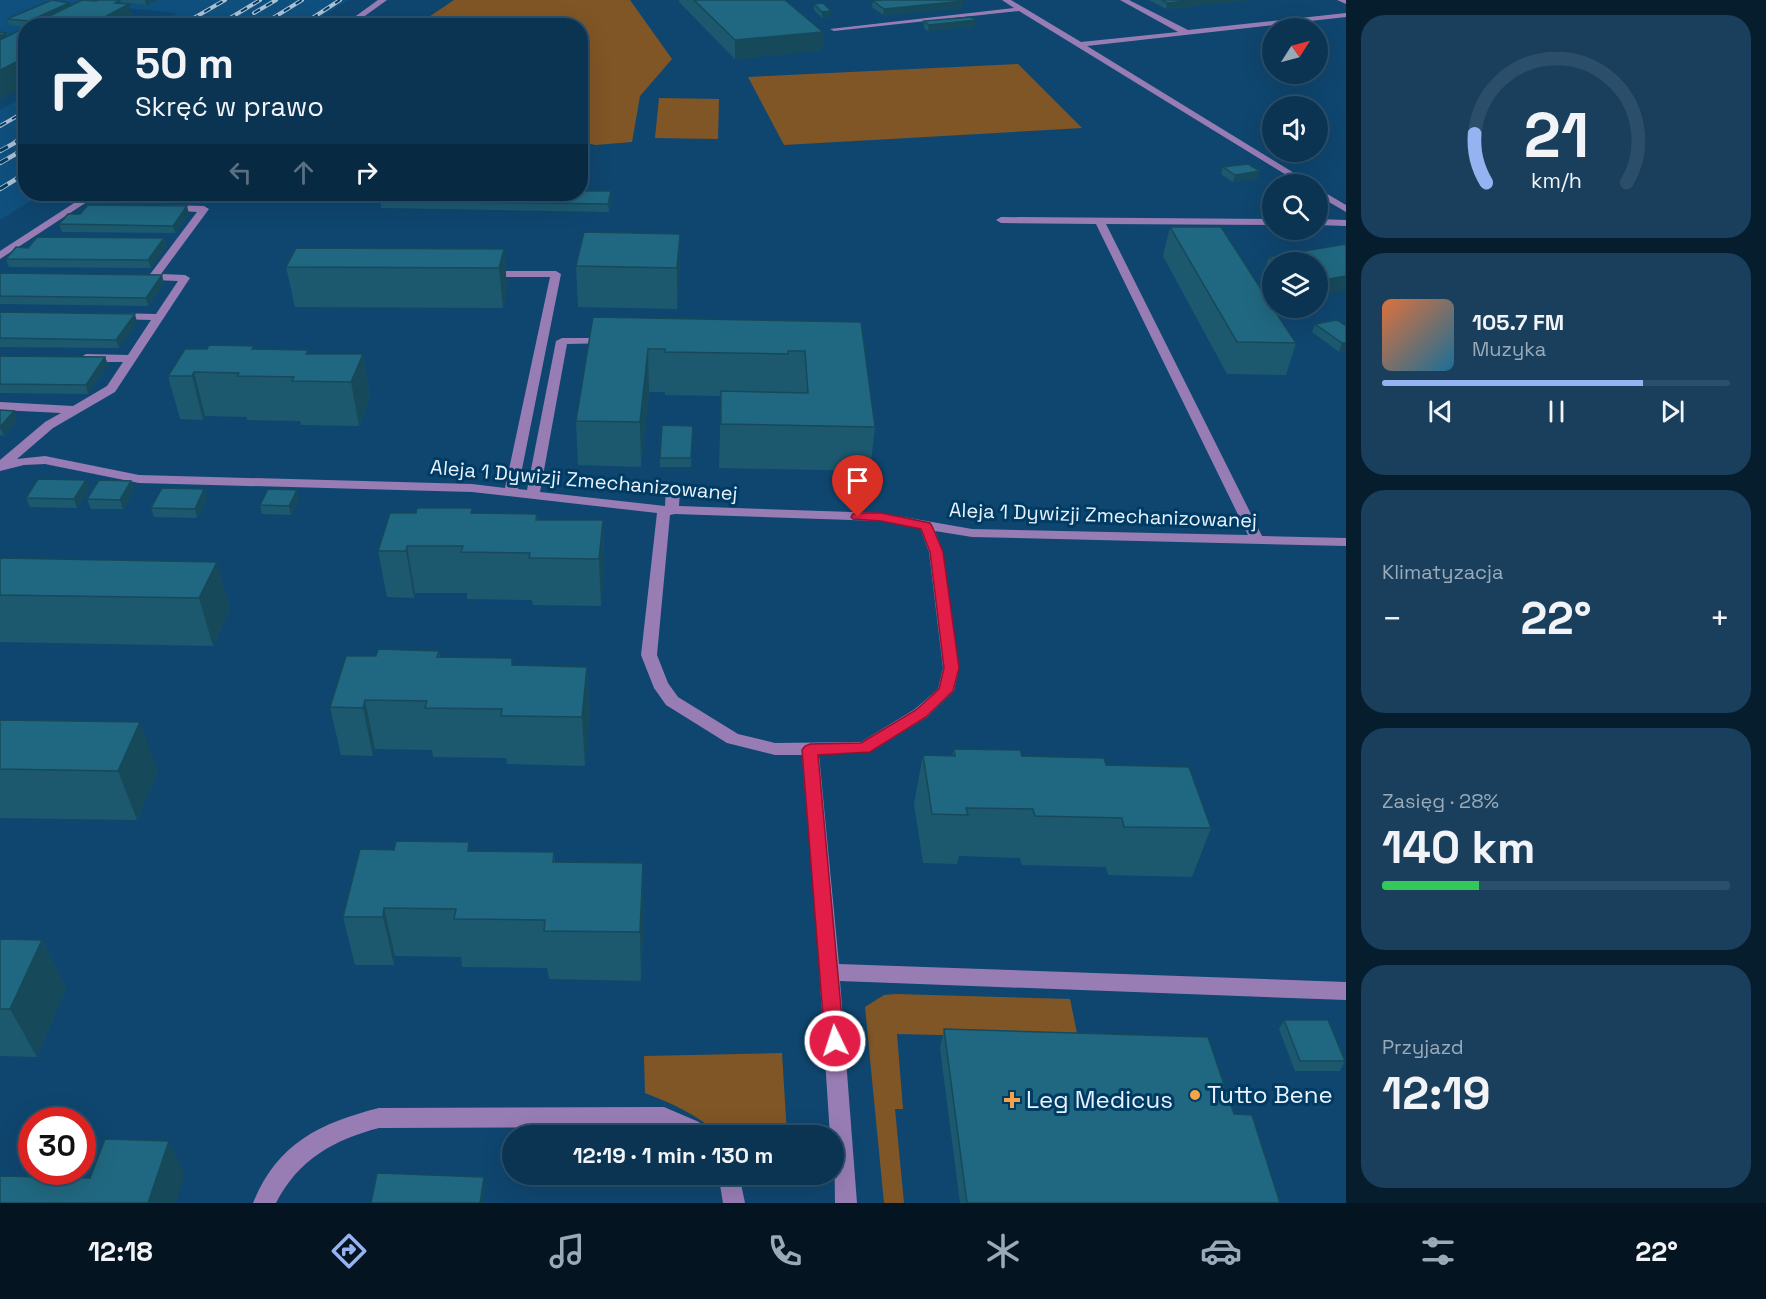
<!DOCTYPE html>
<html lang="pl">
<meta charset="utf-8">
<style>
:root{--surface:#0b3453;--page:#193f5d;--text:#f1f3f6;--muted:#9aaab8;--line:#2b4f6a;--accent:#95b2f1}
body{margin:0;font-family:"Space Grotesk",sans-serif;background:var(--page);color:var(--text);height:100vh;display:flex;flex-direction:column;font-size:22px;white-space:nowrap}
*{box-sizing:border-box;margin:0}
p{font-size:20px;color:var(--muted)}
.icon{flex:none;width:33px;height:33px;fill:none;stroke:currentColor;stroke-width:2;stroke-linecap:round;stroke-linejoin:round}
.map{position:relative;flex:1;overflow:hidden}
.details{display:flex;flex-direction:column;gap:15px;padding:15px;background:#061d2e;width:420px}
.details>*{flex:none}
.hud{position:absolute;left:18px;top:18px;width:570px;height:183px;border-radius:24px;box-shadow:0 6px 24px #0002,0 0 0 2px var(--line);background:#0b3453;color:var(--text);overflow:hidden}
.needle{width:39px;rotate:54deg}
.controls{position:absolute;left:1262px;top:18px;display:grid;gap:12px}
.controls a{display:grid;place-items:center;width:66px;height:66px;border-radius:50%;background:var(--surface);box-shadow:0 6px 24px #0002,0 0 0 2px var(--line);font-size:30px}
.speed{position:absolute;left:18px;top:1107px;display:flex;gap:12px;font-size:30px;font-weight:700;text-align:center}
.speed>*{display:grid;place-content:center;width:78px;height:78px;border-radius:50%;background:var(--surface);box-shadow:0 6px 24px #0002,0 0 0 2px var(--line);line-height:1}
.speed .limit{border:9px solid #d22;background:#fff;color:#111}
.pin{position:absolute;display:grid;place-items:center;width:51px;height:51px;color:#fff;margin:-62px -26px;border-radius:50% 50% 50% 0;rotate:-45deg;box-shadow:0 0 6px #0007}
.pin .icon{rotate:45deg}
.me{position:absolute;width:66px;margin:-33px;rotate:356deg;stroke-linejoin:round;filter:drop-shadow(0 0 4px #0008)}
.turn{display:flex;align-items:center;gap:21px;height:126px;padding:0 18px;font-size:27px}
.turn .icon{width:78px;height:78px;stroke-width:2.5}
.turn b{display:block;font-size:42px;line-height:51px}
.lanes{display:flex;align-items:center;height:57px;padding:0 18px;background:#0003;justify-content:center;gap:30px;direction:ltr}
.lanes .off{opacity:.35}
.big{font-size:45px;font-weight:800;line-height:1.1}
.details .card{flex:1;display:flex;flex-direction:column;justify-content:center;gap:9px;min-width:0;padding:0 21px;border-radius:24px;background:var(--page)}
.details .dial{align-items:center;gap:0}
.dial svg{height:156px;overflow:visible;fill:none;stroke:var(--line);stroke-width:7;stroke-linecap:round;text-anchor:middle}
.dial text{fill:var(--text);stroke:none}
.song{display:flex;align-items:center;gap:18px}
.cover{width:72px;height:72px;border-radius:9px;background:linear-gradient(135deg,hsl(20 70% 55%),hsl(200 70% 35%))}
.played{height:6px;border-radius:3px;background:linear-gradient(90deg,var(--accent) 75%,var(--line) 75%)}
.keys{display:flex;justify-content:space-around;direction:ltr}
.heat{display:flex;justify-content:space-between;align-items:center;font-size:33px;direction:ltr}
.charge{height:9px;border-radius:4px;background:linear-gradient(90deg,#34c759 28%,var(--line) 0)}
.trip{position:absolute;left:502px;top:1125px;width:342px;height:60px;border-radius:30px;background:var(--surface);box-shadow:0 6px 24px #0002,0 0 0 2px var(--line);font-weight:800;line-height:60px;text-align:center}
.tab-bar{display:flex;height:96px;justify-content:space-around;align-items:center;background:#041521;color:var(--muted)}
.tab-bar .icon{width:42px;height:42px}
.tab-bar .active{color:var(--accent)}
.tab-bar b{font-size:27px;color:var(--text)}
main{display:flex;flex:1;min-height:0}
.map>svg:first-child{display:block}
.built{fill:#0f507e}
.green{fill:#815626}
.lines{fill:none;stroke-linecap:round;stroke-linejoin:round}
.minor{fill:#987db5;fill-rule:evenodd}
.rail-far1-casing{stroke:#abc1d4;stroke-width:4}
.rail-casing{stroke:#abc1d4;stroke-width:4.5}
.rail-far1{stroke:#003b63;stroke-width:2;stroke-dasharray:7;stroke-linecap:butt}
.rail{stroke:#003b63;stroke-width:3;stroke-dasharray:9;stroke-linecap:butt}
.wall{fill:#1c596f}
.shaded-wall{fill:#16495a}
.building{fill:#206881;stroke:#16495a;stroke-width:1.5}
.route{fill:#e11d48;stroke:#92132f;stroke-width:1.5}
.poi-dot{fill:#f5a346;stroke:#003b63;stroke-width:2}
.labels{text-anchor:middle;stroke-width:6;stroke-linejoin:round;paint-order:stroke}
.street-label{font-size:20px;fill:#e8f2fc;stroke:#003b63}
.near-poi-label{font-size:24px;fill:#e8f2fc;stroke:#003b63;text-anchor:start}
</style>
<main>
<div class="map">
<svg width="1346" height="1203" viewBox="0 0 1346 1203">
<rect width="100%" height="100%" fill="#0f466f"/>
<g class="built">
<polygon points="0,0 348,0 307,26 155,25 177,13 86,4 26,26 25,31 0,43"/>
<polygon points="25,96 26,194 42,194 0,220 0,110"/>
</g>
<g class="green">
<polygon points="454,0 630,0 672,59 640,96 632,142 595,145 581,141 580,26 417,25"/>
<polygon points="1018,64 1082,128 784,145 748,77"/>
<polygon points="659,98 719,99 718,139 655,138"/>
<polygon points="896,994 1070,999 1078,1038 897,1034 903,1109 895,1109 904,1203 884,1203 865,1007 884,995"/>
<path d="M782 1053 787 1135H720C697 1115 674 1104 645 1093L644 1056Z"/>
<polygon points="747,1175 789,1175 789,1187 752,1184"/>
</g>
<g class="lines">
<g class="minor">
<polygon points="378,0 387,0 351,26 342,26"/>
<polygon points="1002,0 1011,0 1081,42 1178,32 1120,0 1129,0 1188,30 1346,13 1346,17 1087,46 1312,184 1301,184 1019,11 834,31 830,29 1014,8"/>
<polygon points="1337,0 1346,0 1346,4"/>
<polygon points="1317,188 1346,205 1346,212 1317,195"/>
<polygon points="88,194 99,194 0,259 0,251"/>
<path d="M168 205 204 206 209 209 161 274 185 275 190 278 115 392 53 428 17 459 45 456 139 475 472 484 505 488 550 277H488L483 274 488 271H556L561 274 518 489 527 490 556 341 562 338H609L613 339V343L567 344 540 492 665 506 666 488 673 484 680 488 679 506 881 513 972 529 1248 535 1096 224 1001 223 996 220 1001 217 1272 219V225L1106 224 1262 536 1346 538V546L972 537 935 531 943 552 959 668 954 691 927 717 870 752 819 755 839 964 1346 982V1000L840 981 857 1203H835L834 1136H830L817 936 802 755H775L727 743 666 705 654 688 641 655 657 513 472 492 139 483 45 464 24 465 0 471V460L45 422 61 413 0 410V402L73 406 107 386 123 362H86L80 358 86 354 128 355 151 320 115 319 109 316 115 313 156 314 178 281 153 280 148 277 197 212 165 210 163 208ZM675 514 881 521 920 528 929 552 943 668 938 689 915 709 861 742 775 743 738 734 678 697 668 683 657 655 670 515Z"/>
<polygon points="1317,219 1346,220 1346,226 1317,225"/>
<path d="M664 1107 699 1122 709 1136H681L663 1127 379 1128C333 1140 298 1160 276 1203H253C277 1144 319 1123 379 1108Z"/>
<polygon points="715,1174 739,1174 745,1203 723,1203 720,1185"/>
</g>
<g class="rail-far1-casing">
<g id="rail-far1">
<polyline points="254,13 276,0"/>
<polyline points="180,26 225,0"/>
<polyline points="217,26 260,0"/>
<polyline points="260,26 302,0"/>
<polyline points="300,26 340,0"/>
<polyline points="0,126 26,111"/>
<polyline points="15,142 26,136"/>
</g>
</g>
<g class="rail-casing">
<g id="rail">
<polyline points="0,151 18,141"/>
<polyline points="0,163 26,148"/>
<polyline points="0,189 26,173"/>
</g>
</g>
<use href="#rail-far1" class="rail-far1"/>
<use href="#rail" class="rail"/>
</g>
<g class="wall">
<polygon points="98,0 158,0 146,5 120,2 135,26 26,26 26,27 9,25 7,19"/>
<polygon points="679,0 785,0 823,32 822,50 735,59 679,2"/>
<polygon points="1149,0 1255,0 1166,9"/>
<polygon points="873,1 963,1 962,8 883,15 872,7"/>
<polygon points="814,4 830,18 822,18 814,10"/>
<polygon points="924,21 975,26 928,31 924,28"/>
<polygon points="1223,167 1260,171 1258,179 1233,182 1221,174"/>
<polygon points="611,191 611,199 609,212 381,208 381,203 332,202 331,195"/>
<polygon points="107,194 223,194 217,202 109,200"/>
<polygon points="80,214 189,214 175,233 62,232 59,224"/>
<polygon points="1170,227 1296,343 1286,375 1227,374 1163,256"/>
<polygon points="680,234 680,273 677,309 578,307 576,266"/>
<polygon points="164,238 166,246 151,268 9,267 6,259 28,248"/>
<polygon points="504,249 507,289 503,308 295,307 286,267"/>
<polygon points="1269,257 1317,262 1272,262 1272,278 1264,272"/>
<polygon points="0,273 164,283 148,306 0,304"/>
<polygon points="0,312 137,322 119,348 0,347"/>
<polygon points="593,317 861,322 875,427 870,471 719,468 721,396 665,395 665,392 649,392 641,467 578,465 576,421"/>
<polygon points="1315,324 1346,326 1346,351 1339,352 1312,332"/>
<polygon points="255,349 308,354 363,354 370,398 359,426 301,425 300,421 247,420 247,417 205,416 203,420 180,419 168,376"/>
<polygon points="0,356 105,357 108,365 88,394 0,393"/>
<polygon points="0,410 14,411 17,419 4,436 0,435"/>
<polygon points="693,426 691,467 660,467 660,458"/>
<polygon points="86,480 89,489 77,508 30,507 26,498"/>
<polygon points="131,481 134,490 123,509 91,509 87,499"/>
<polygon points="204,489 207,498 197,518 154,517 151,508"/>
<polygon points="297,490 299,499 291,515 262,514 260,505"/>
<polygon points="473,513 537,514 538,520 603,520 604,566 601,606 533,605 532,600 467,599 467,593 415,593 414,598 387,597 378,551"/>
<polygon points="0,558 217,562 230,609 213,646 0,642"/>
<polygon points="439,651 440,658 512,658 513,665 587,667 590,715 585,766 507,764 506,758 433,757 432,750 375,749 373,756 341,755 330,707 376,656"/>
<polygon points="0,720 158,771 137,820 0,818"/>
<polygon points="954,749 1106,765 1211,828 1192,877 1108,875 1106,867 1022,865 1020,858 959,856 957,864 923,863 914,804 923,755 952,756"/>
<polygon points="470,851 554,852 555,862 644,912 641,981 549,979 547,968 462,967 461,957 395,956 394,965 355,965 343,917"/>
<polygon points="0,939 42,940 66,988 37,1057 0,1056"/>
<polygon points="1284,1020 1345,1061 1340,1071 1295,1071 1279,1029"/>
<polygon points="944,1029 1234,1114 1280,1203 960,1203 940,1048"/>
</g>
<g class="shaded-wall">
<polygon points="120,0 122,8 129,4 135,26 88,26 115,3"/>
<polygon points="145,0 158,0 146,5"/>
<polygon points="1195,0 1255,0 1166,9 1167,3"/>
<polygon points="963,1 962,8 883,15 884,9"/>
<polygon points="69,3 71,9 31,26 29,21"/>
<polygon points="831,11 830,18 822,18 822,12"/>
<polygon points="976,20 975,26 928,31 929,25"/>
<polygon points="823,32 822,50 735,59 735,40"/>
<polygon points="6,33 8,39 0,43 0,36"/>
<polygon points="26,57 26,86 0,100 0,70"/>
<polygon points="1260,171 1258,179 1233,182 1235,175"/>
<polygon points="611,191 611,199 609,212 608,204"/>
<polygon points="215,194 223,194 217,202"/>
<polygon points="187,206 189,214 175,233 173,226"/>
<polygon points="680,234 680,273 677,309 677,268"/>
<polygon points="164,238 166,246 151,268 148,260"/>
<polygon points="504,249 507,289 503,308 499,268"/>
<polygon points="162,275 164,283 148,306 146,298"/>
<polygon points="1346,276 1346,291 1317,296 1317,281"/>
<polygon points="135,314 137,322 119,348 116,340"/>
<polygon points="1342,343 1346,343 1346,351 1339,352"/>
<polygon points="648,349 649,392 641,467 640,422"/>
<polygon points="363,354 370,398 359,426 351,382"/>
<polygon points="105,357 108,365 88,394 86,385"/>
<polygon points="194,372 205,416 203,420 192,376"/>
<polygon points="14,411 17,419 4,436 0,427"/>
<polygon points="86,480 89,489 77,508 74,499"/>
<polygon points="131,481 134,490 123,509 120,500"/>
<polygon points="204,489 207,498 197,518 195,509"/>
<polygon points="297,490 299,499 291,515 289,506"/>
<polygon points="603,520 604,566 601,606 599,559"/>
<polygon points="407,546 415,593 414,598 406,551"/>
<polygon points="217,562 230,609 213,646 199,598"/>
<polygon points="587,667 590,715 585,766 582,717"/>
<polygon points="365,700 375,749 373,756 363,708"/>
<polygon points="140,722 158,771 137,820 118,771"/>
<polygon points="643,863 644,912 641,981 640,932"/>
<polygon points="384,908 395,956 394,965 383,917"/>
<polygon points="42,940 66,988 37,1057 10,1009"/>
<polygon points="169,1141 185,1175 176,1203 148,1203"/>
<polygon points="484,1177 485,1186 483,1203 480,1203"/>
</g>
<g class="building">
<polygon points="52,0 69,3 29,21 7,19"/>
<polygon points="82,0 96,1 98,0 120,0 115,3 129,4 88,26 29,26"/>
<polygon points="694,0 785,0 823,32 735,40"/>
<polygon points="882,0 960,0 963,1 884,9 873,1"/>
<polygon points="1162,0 1195,0 1167,3"/>
<polygon points="823,3 831,11 822,12 814,4"/>
<polygon points="971,17 976,20 929,25 924,21"/>
<polygon points="26,27 26,57 0,70 0,40"/>
<polygon points="0,32 6,33 0,36"/>
<polygon points="1248,164 1260,171 1235,175 1223,167"/>
<polygon points="580,191 611,191 608,204 380,201 383,195 331,195 331,194 580,194"/>
<polygon points="88,205 187,206 173,226 59,224 68,214 80,214"/>
<polygon points="1170,227 1221,227 1272,306 1272,308 1273,308 1296,343 1237,342"/>
<polygon points="584,232 680,234 677,268 576,266"/>
<polygon points="37,237 164,238 148,260 6,259 16,247 28,248"/>
<polygon points="1346,244 1346,276 1317,281 1317,262 1278,262 1269,257"/>
<polygon points="296,248 504,249 499,268 286,267"/>
<polygon points="0,273 162,275 146,298 0,296"/>
<polygon points="0,312 135,314 116,340 0,338"/>
<polygon points="593,317 861,322 875,427 721,424 721,391 808,393 805,351 788,351 788,354 665,352 665,349 648,349 640,422 576,421"/>
<polygon points="1337,320 1346,326 1346,343 1342,343 1315,324"/>
<polygon points="209,345 254,346 252,349 308,350 306,354 363,354 351,382 292,381 294,377 237,376 239,373 194,372 192,376 168,376 185,349 207,349"/>
<polygon points="0,356 105,357 86,385 0,384"/>
<polygon points="0,410 14,411 0,427"/>
<polygon points="662,425 693,426 691,458 660,458"/>
<polygon points="38,479 86,480 74,499 26,498"/>
<polygon points="99,480 131,481 120,500 87,499"/>
<polygon points="162,488 204,489 195,509 151,508"/>
<polygon points="268,489 297,490 289,506 260,505"/>
<polygon points="417,508 472,508 471,513 537,514 536,520 603,520 599,559 529,558 530,553 461,552 463,546 407,546 406,551 378,551 390,513 416,513"/>
<polygon points="0,558 217,562 199,598 0,595"/>
<polygon points="378,649 439,651 437,657 512,658 512,665 587,667 582,717 501,716 502,709 425,708 427,701 365,700 363,708 330,707 346,656 376,656"/>
<polygon points="0,720 140,722 118,771 0,769"/>
<polygon points="954,749 1020,750 1022,756 1104,758 1106,765 1189,767 1211,828 1124,827 1122,818 1035,816 1033,809 966,808 968,815 932,814 923,755 955,756"/>
<polygon points="396,841 469,842 468,851 554,852 553,862 643,863 640,932 544,931 545,920 454,919 456,909 384,908 383,917 343,917 360,849 394,850"/>
<polygon points="0,939 42,940 10,1009 0,1009"/>
<polygon points="1284,1020 1328,1020 1345,1061 1300,1061"/>
<polygon points="944,1029 1208,1037 1234,1114 1252,1115 1280,1203 967,1203"/>
<polygon points="105,1139 169,1141 148,1203 0,1203 0,1176 90,1178"/>
<polygon points="377,1173 484,1177 480,1203 371,1203"/>
</g>
<polygon class="route" points="858,513 881,513 930,523 932,526 943,552 959,668 953,691 926,717 870,752 818,755 844,1041 842,1047 835,1050 828,1047 825,1041 802,750 805,746 810,744 861,743 916,710 939,689 944,668 930,552 921,529 881,521 853,519 851,517 853,514"/>
<g class="poi-dot">
<circle cx="1195" cy="1095" r="6"/>
<path d="M1009 1091h6v6h6v6h-6v6h-6v-6h-6v-6h6z"/>
</g>
<g class="labels">
<g class="street-label">
<text transform="translate(584 480) rotate(5)" y="7">Aleja 1 Dywizji Zmechanizowanej</text>
<text transform="translate(1103 515) rotate(2)" y="7">Aleja 1 Dywizji Zmechanizowanej</text>
</g>
<g class="near-poi-label">
<text x="1207" y="1103">Tutto Bene</text>
<text x="1026" y="1108">Leg Medicus</text>
</g>
</g>
</svg>
<div class="controls">
<a><svg class="needle" viewBox="-14 -14 28 28"><path d="M0-13l5 13h-10z" fill="#e53935"/><path d="M0 13l5-13h-10z" fill="#9aaab8"/></svg></a>
<a><svg class="icon" aria-label="sound" viewBox="0 0 24 24"><path d="M4 9h4l5-4v14l-5-4H4zM17 9q2 3 0 6"/></svg></a>
<a><svg class="icon" aria-label="search" viewBox="0 0 24 24"><circle cx="10" cy="10" r="6"/><path d="M15 15l6 6"/></svg></a>
<a><svg class="icon" aria-label="layers" viewBox="0 0 24 24"><path d="M12 4l9 5-9 5-9-5zM3 14l9 5 9-5"/></svg></a>
</div>
<div class="speed"><div class="limit">30</div></div>
<div class="pin" style="left:858px;top:517px;background:#d93025"><svg class="icon" aria-label="arrive" viewBox="0 0 24 24"><path d="M6 21V4h12l-3 4 3 4H6"/></svg></div>
<svg class="me" style="left:835px;top:1041px" viewBox="-20 -20 40 40"><circle r="17" fill="#e11d48" stroke="#fff" stroke-width="3"/><path d="M0-11L8 9 0 5-8 9z" fill="#fff"/></svg>
<div class="trip">12:19 · 1 min · 130 m</div>
<div class="hud">
<div class="turn"><svg class="icon" aria-label="right" viewBox="0 0 24 24"><path d="M7 20v-9h11M14 6l5 5-5 5"/></svg><div><b>50 m</b>Skręć w prawo</div></div>
<div class="lanes"><svg class="icon off" aria-label="left" viewBox="0 0 24 24"><path d="M17 20v-9H6M10 6l-5 5 5 5"/></svg><svg class="icon off" aria-label="ahead" viewBox="0 0 24 24"><path d="M12 20V5M6 11l6-6 6 6"/></svg><svg class="icon" aria-label="right" viewBox="0 0 24 24"><path d="M7 20v-9h11M14 6l5 5-5 5"/></svg></div>
</div>
</div>
<section class="details">
<div class="card dial"><svg viewBox="0 0 100 80">
<path d="M14 69A42 42 0 1 1 86 69"/>
<path d="M14 69A42 42 0 0 1 8 44" stroke="#95b2f1"/>
<text x="50" y="56" font-size="32" font-weight="700">21</text>
<text x="50" y="72" font-size="11">km/h</text>
</svg></div>
<div class="card">
<div class="song"><i class="cover"></i><div><b>105.7 FM</b><p>Muzyka</p></div></div>
<div class="played"></div>
<div class="keys"><svg class="icon" aria-label="previous" viewBox="0 0 24 24"><path d="M18 5L8 12l10 7zM5 5v14"/></svg><svg class="icon" aria-label="pause" viewBox="0 0 24 24"><path d="M8 5v14M16 5v14"/></svg><svg class="icon" aria-label="next" viewBox="0 0 24 24"><path d="M6 5l10 7-10 7zM19 5v14"/></svg></div>
</div>
<div class="card"><p>Klimatyzacja</p>
<div class="heat"><a>−</a><b class="big">22°</b><a>+</a></div>
</div>
<div class="card"><p>Zasięg · 28%</p><b class="big">140 km</b><div class="charge"></div></div>
<div class="card"><p>Przyjazd</p><b class="big">12:19</b></div>
</section>
</main>
<nav class="tab-bar">
<b>12:18</b>
<svg class="icon active" aria-label="directions" viewBox="0 0 24 24"><path d="M12 3l9 9-9 9-9-9zM9 14v-3h6M13 9l2 2-2 2"/></svg>
<svg class="icon" aria-label="music" viewBox="0 0 24 24"><path d="M9 18V5l10-2v13"/><circle cx="6" cy="18" r="3"/><circle cx="16" cy="16" r="3"/></svg>
<svg class="icon" aria-label="phone" viewBox="0 0 24 24"><path d="M5 4h4l2 5-3 2q2 4 5 5l2-3 5 2v4C11 20 4 13 5 4z"/></svg>
<svg class="icon" aria-label="climate" viewBox="0 0 24 24"><path d="M12 3v18M4 7l16 10M4 17L20 7"/></svg>
<svg class="icon" aria-label="car" viewBox="0 0 24 24"><path d="M5 17H2v-5l4-1 3-4h7l3 4 3 1v5h-3M9 17h6M6 11h13"/><circle cx="7" cy="17" r="2"/><circle cx="17" cy="17" r="2"/></svg>
<svg class="icon" aria-label="filters" viewBox="0 0 24 24"><path d="M4 7h16M4 17h16"/><circle cx="9" cy="7" r="2"/><circle cx="15" cy="17" r="2"/></svg>
<b>22°</b>
</nav>
